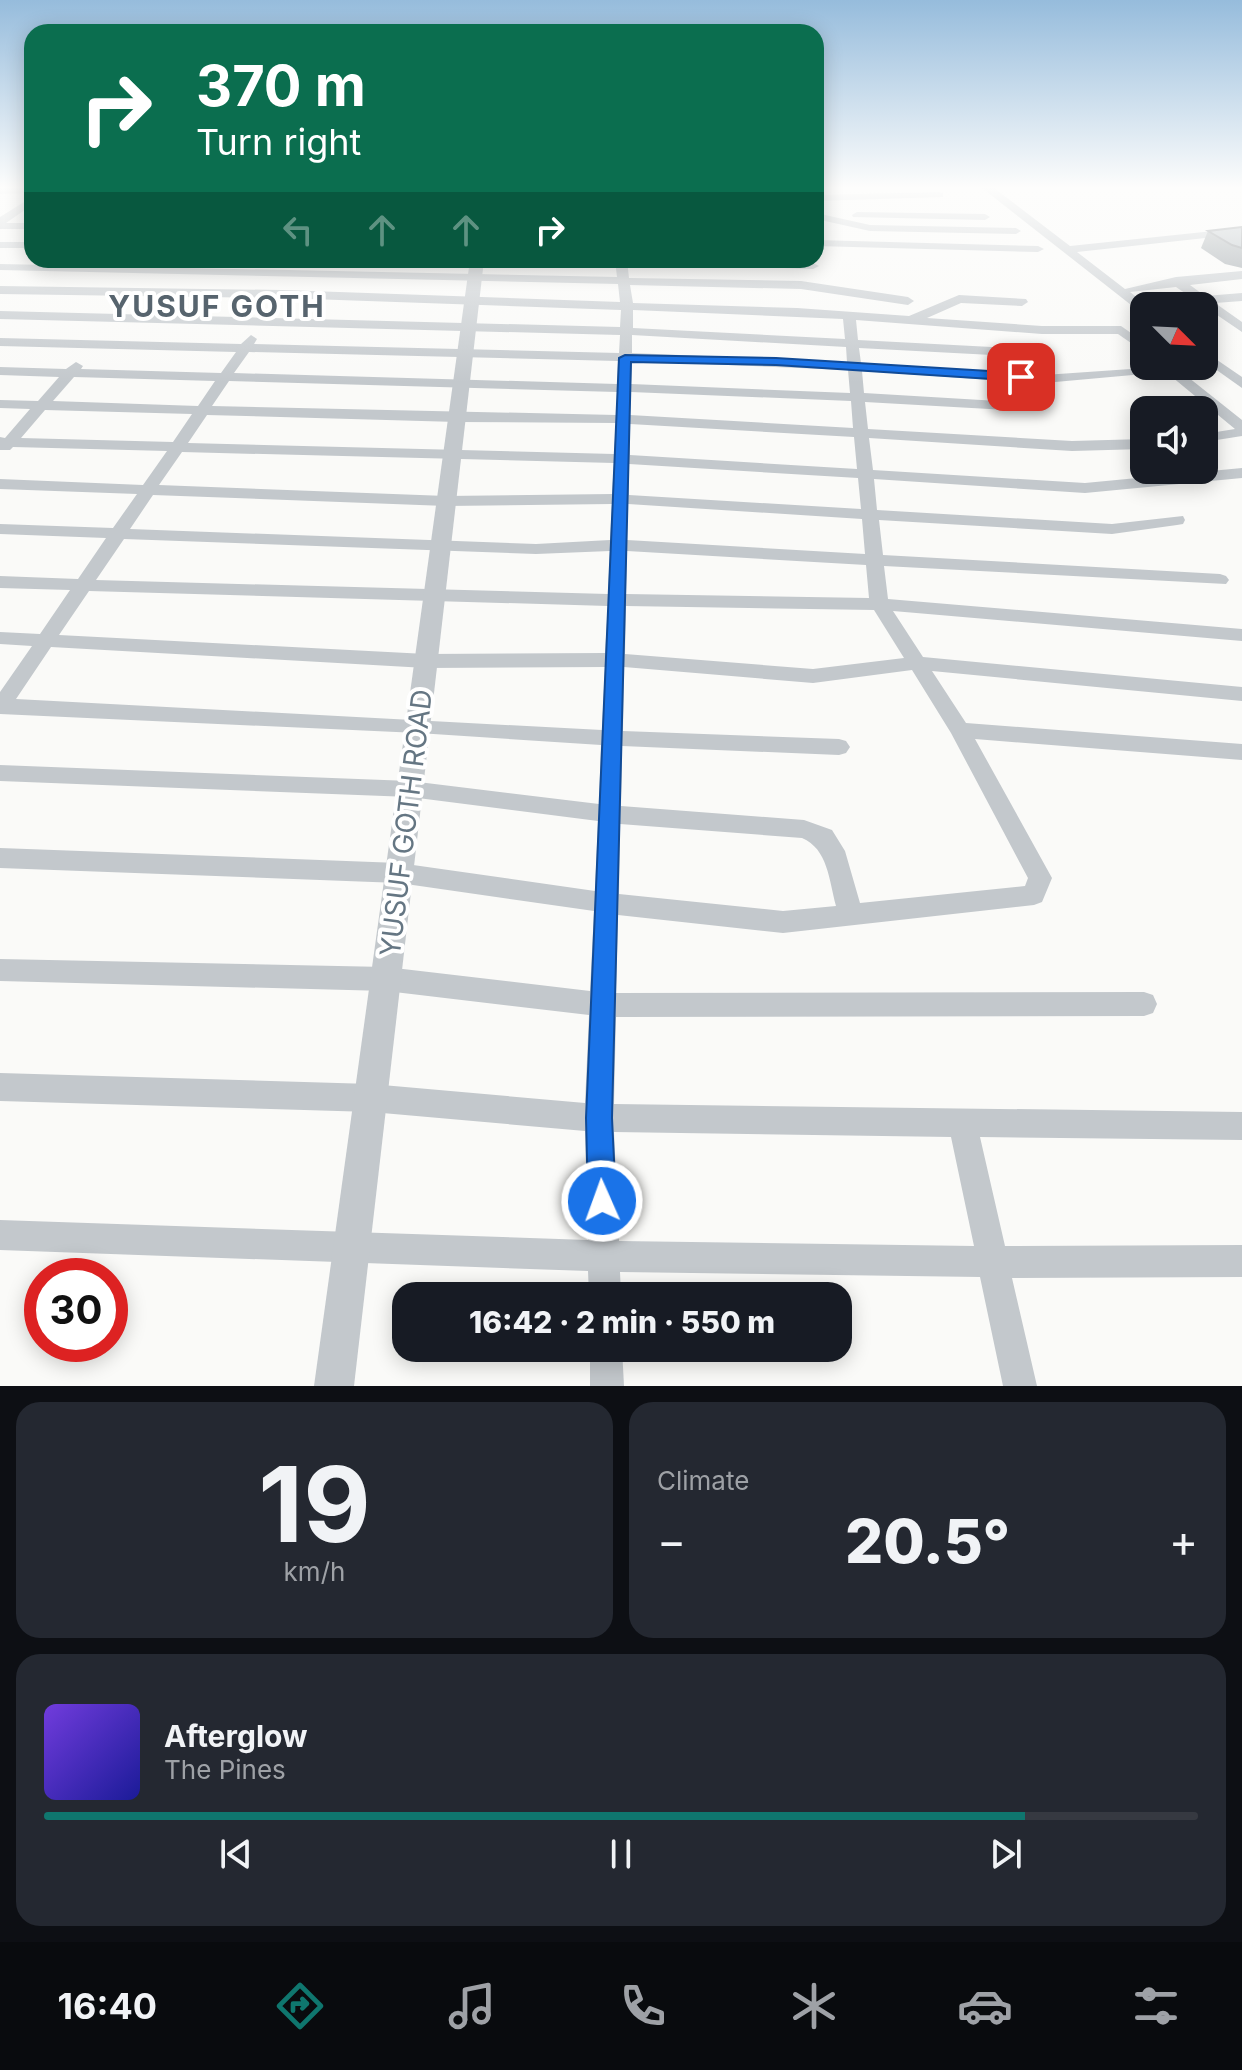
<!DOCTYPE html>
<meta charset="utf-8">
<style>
:root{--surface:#171b24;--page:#242831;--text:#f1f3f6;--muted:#9ea1a6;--line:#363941;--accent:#0f766e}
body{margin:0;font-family:Inter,sans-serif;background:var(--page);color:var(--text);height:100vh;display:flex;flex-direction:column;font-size:30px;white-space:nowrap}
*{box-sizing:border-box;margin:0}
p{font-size:26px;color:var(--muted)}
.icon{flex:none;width:44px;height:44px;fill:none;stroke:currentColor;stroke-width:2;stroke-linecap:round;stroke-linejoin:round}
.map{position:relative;height:1386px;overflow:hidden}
.panel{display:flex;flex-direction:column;gap:16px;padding:16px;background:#0d0f14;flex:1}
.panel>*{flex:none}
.banner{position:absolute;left:24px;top:24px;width:800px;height:244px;border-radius:24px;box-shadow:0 4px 20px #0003;background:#0b6e4f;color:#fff;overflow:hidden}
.needle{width:52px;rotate:114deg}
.fabs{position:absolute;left:1130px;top:292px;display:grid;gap:16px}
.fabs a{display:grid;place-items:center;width:88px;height:88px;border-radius:16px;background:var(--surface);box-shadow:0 4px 20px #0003;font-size:40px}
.speed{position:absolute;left:24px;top:1258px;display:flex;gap:16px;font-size:40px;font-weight:700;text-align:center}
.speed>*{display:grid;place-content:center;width:104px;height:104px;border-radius:50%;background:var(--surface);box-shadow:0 4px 20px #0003;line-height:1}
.speed .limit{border:12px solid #d22;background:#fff;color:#111}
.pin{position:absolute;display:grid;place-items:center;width:68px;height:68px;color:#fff;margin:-34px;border-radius:16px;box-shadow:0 4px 12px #0006}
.me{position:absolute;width:88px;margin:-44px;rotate:358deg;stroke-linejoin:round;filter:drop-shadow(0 0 6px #0008)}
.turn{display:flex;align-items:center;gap:28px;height:168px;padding:0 40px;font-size:36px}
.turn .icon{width:104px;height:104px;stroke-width:2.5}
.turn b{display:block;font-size:56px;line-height:68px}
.lanes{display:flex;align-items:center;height:76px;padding:0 40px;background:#0003;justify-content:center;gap:40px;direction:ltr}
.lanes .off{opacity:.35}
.big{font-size:60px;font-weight:800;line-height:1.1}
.panel .card{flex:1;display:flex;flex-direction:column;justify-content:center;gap:12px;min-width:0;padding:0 28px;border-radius:24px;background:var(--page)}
.panel .dial{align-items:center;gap:0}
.dial b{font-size:104px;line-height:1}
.song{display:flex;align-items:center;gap:24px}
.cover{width:96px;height:96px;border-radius:12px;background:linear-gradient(135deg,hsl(260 70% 55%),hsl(240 70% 35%))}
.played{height:8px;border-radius:4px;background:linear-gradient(90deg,var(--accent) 85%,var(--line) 85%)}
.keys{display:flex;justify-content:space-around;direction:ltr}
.heat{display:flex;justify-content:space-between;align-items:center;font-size:44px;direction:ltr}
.panel .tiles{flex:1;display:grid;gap:16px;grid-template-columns:1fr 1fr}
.card:last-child{grid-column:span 2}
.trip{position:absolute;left:392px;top:1282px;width:460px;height:80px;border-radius:24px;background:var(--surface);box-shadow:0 4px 20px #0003;font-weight:800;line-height:80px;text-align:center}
.tab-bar{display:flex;height:128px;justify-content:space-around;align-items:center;background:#090b0e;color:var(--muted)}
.tab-bar .icon{width:56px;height:56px}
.tab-bar .on{color:var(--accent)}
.tab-bar b{font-size:36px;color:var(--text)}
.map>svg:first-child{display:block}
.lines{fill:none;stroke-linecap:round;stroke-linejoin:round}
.minor{fill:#c3c8cc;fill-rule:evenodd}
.tertiary{fill:#c3c8cc;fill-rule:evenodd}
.wall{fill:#929a9f}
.building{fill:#aab3b9;stroke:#777d82;stroke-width:2}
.route{fill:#1a73e8;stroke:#114b97;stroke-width:2}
.labels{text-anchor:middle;stroke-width:8;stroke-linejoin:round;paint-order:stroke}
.street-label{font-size:28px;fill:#657683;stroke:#fff}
.far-district-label{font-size:30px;font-weight:bold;letter-spacing:2px;fill:#57646e;stroke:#fff}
</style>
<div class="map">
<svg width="1242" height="1386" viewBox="0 0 1242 1386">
<rect width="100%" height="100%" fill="#fafaf8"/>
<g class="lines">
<g class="minor">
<polygon points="0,188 32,188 32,193 0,194"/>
<polygon points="982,188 994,188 1070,246 1242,228 1242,234 1077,252 1125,289 1176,277 1242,271 1242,279 1190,285 1205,296 1242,293 1242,301 1215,303 1242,322 1242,332 1176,287 1130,292 1148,306 1144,306 1144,313 1140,312"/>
<polygon points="939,192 943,193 943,197 816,201 816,195"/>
<polygon points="32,197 32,205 6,223 32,223 32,229 0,229 0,217"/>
<polygon points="857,212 985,214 990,217 985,220 853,217 852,215"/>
<polygon points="816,213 870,225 1016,228 1021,231 1016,234 870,231 816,219"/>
<polygon points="816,240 1038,246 1044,249 1038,252 816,246"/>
<rect x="0" y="242" width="32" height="6"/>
<path d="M615 260H627L629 278 801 281 908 297 914 301 908 305 801 289 630 285 633 303 797 308 909 316 959 295 1026 299 1028 302 1022 306 961 303 927 318 1042 326H1121L1144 342V352L1118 334H1042L856 320 858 340 1011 348 1018 352 1011 356 859 348 861 363 1044 375 1174 366 1242 420V436L1204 442V434L1235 429 1166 372 1044 383 1006 381 1014 406 1007 410 865 402 868 429 1072 441 1144 439V449L1072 451 869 438 873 470 1085 483 1242 468V478L1085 493 874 479 877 510 1112 524 1183 516 1185 520 1183 524 1177 525 1112 534 879 520 883 555 1220 574 1226 576 1229 580 1226 584 884 566 888 599 1242 629V641L893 611 923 657 1242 687V701L932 671 966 723 1242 744V760L975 739 1052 878 1042 902 1034 905 783 933 618 915 616 993 1144 992 1153 995 1157 1004 1153 1013 1144 1016 616 1017 614 1104 1242 1112V1140L980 1137 1005 1246 1242 1245V1277L1012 1278 1037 1386H1003L980 1277 620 1272 621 1296H589L588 1271 0 1250V1220L588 1240 585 1131 371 1112 0 1101V1073L371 1084 585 1103 589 1015 386 991 0 981V959L386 967 590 991 594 911 399 883 0 868V848L399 863 595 891 598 821 410 797 0 781V765L410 781 599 804 601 745 418 733 0 714V692L32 646 0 644V632L40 634 70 590 0 588V576L78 579 106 538 0 534V524L113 528 137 494 0 489V479L143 485 167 451 13 447 10 450H0V437L5 438 30 409 0 408V400L38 401 59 377 0 375V367L66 369 76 362 83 366 81 369 221 373 236 352 0 346V338L241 344 251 335 257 339 254 344 619 353 620 335 0 319V311L620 327 621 310 282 298 0 294V286L282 290 620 302 618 284 0 270V264L617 277ZM633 310 843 319 845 339 633 328ZM632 335 846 347 847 362 632 353ZM249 352 618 361 617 384 234 373ZM632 361 848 370 850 393 631 384ZM862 371 992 380 998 401 864 393ZM74 377 215 381 198 406 53 401ZM229 381 617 392 616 415 212 406ZM631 392 851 401 853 428 630 415ZM45 410 192 414 173 442 21 438ZM207 415 457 422 616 423 614 454 188 443ZM630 424 854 437 857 469 630 455ZM182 452 614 463 612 494 446 496 159 485ZM629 464 858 478 861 509 629 495ZM153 495 446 506 612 504 610 540 536 544 130 529ZM628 504 862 519 865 554 627 540ZM124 539 536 554 610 551 608 594 96 580ZM627 551 866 565 869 598 626 594ZM89 591 608 606 605 653 426 654 59 635ZM626 606 874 610 904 658 813 669 625 654ZM51 647 426 668 605 667 602 730 16 699ZM624 667 813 683 912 670 951 733 1028 878 1025 886 860 903 845 851 832 830 804 820 621 806 622 746 839 755 846 753 850 747 846 741 839 739 623 731ZM620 824 802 838C828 849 829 880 836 906L783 911 619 894ZM614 1132 951 1137 974 1246 619 1241Z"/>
<polygon points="633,260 813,263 819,266 813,269 639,263"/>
<polygon points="1204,351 1242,377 1242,388 1204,361"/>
<polygon points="590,1348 622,1348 624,1386 590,1386"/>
</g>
<polygon class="tertiary" points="470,260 484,260 354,1386 314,1386"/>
</g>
<polygon class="wall" points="1242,227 1242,268 1225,264 1201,248 1208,231"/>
<polygon class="building" points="1242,227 1242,248 1232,245 1208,231"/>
<linearGradient id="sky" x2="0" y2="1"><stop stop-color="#96bcdc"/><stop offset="0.49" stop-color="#fdfdfc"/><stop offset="1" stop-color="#fdfdfc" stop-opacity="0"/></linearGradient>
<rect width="1242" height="383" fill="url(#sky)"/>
<polygon class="route" points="625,355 776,358 1021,373 1027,377 1021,381 776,365 631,362 612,1118 616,1201 612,1210 602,1214 592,1210 588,1201 586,1118 619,358"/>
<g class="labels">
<g class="street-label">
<text transform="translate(406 823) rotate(-83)" y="10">YUSUF GOTH ROAD</text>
</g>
<g class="far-district-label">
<text x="217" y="317">YUSUF GOTH</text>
</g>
</g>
</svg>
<div class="fabs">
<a><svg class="needle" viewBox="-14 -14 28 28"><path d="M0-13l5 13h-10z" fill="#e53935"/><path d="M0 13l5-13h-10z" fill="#9ea1a6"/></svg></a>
<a><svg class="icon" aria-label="sound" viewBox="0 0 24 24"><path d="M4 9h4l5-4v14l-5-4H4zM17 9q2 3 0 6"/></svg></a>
</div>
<div class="speed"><div class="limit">30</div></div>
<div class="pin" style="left:1021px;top:377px;background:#d93025"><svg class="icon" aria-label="arrive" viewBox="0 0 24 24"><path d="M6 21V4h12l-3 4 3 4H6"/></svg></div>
<svg class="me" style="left:602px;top:1201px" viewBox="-20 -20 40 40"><circle r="17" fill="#1a73e8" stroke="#fff" stroke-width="3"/><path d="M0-11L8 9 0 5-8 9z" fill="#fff"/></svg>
<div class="trip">16:42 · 2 min · 550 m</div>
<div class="banner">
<div class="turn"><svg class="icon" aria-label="right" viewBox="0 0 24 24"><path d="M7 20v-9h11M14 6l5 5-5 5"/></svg><div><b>370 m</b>Turn right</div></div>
<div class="lanes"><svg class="icon off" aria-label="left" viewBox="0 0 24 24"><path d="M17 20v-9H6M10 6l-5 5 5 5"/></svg><svg class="icon off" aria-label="ahead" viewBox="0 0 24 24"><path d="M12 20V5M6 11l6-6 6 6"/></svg><svg class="icon off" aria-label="ahead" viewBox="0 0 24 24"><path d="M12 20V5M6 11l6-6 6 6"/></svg><svg class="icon" aria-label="right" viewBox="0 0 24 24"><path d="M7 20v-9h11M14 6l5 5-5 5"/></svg></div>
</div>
</div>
<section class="panel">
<div class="tiles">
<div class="card dial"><b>19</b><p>km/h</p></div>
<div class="card"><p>Climate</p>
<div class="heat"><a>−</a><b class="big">20.5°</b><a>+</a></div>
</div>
<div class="card">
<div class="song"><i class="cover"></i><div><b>Afterglow</b><p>The Pines</p></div></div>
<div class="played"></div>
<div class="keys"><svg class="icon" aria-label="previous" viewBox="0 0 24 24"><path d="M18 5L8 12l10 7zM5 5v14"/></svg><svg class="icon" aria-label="pause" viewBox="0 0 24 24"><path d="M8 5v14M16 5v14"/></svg><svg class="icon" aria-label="next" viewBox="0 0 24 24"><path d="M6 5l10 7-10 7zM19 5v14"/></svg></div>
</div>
</div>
</section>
<nav class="tab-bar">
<b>16:40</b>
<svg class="icon on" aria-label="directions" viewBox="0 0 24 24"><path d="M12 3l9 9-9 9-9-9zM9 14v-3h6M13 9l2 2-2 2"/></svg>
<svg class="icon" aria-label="music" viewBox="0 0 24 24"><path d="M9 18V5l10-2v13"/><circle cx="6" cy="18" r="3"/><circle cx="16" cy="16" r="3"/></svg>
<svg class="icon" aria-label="phone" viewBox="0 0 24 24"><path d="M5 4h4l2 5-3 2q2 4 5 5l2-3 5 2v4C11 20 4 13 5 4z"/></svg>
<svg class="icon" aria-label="climate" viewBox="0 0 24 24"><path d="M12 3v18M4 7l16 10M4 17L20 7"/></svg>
<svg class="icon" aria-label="car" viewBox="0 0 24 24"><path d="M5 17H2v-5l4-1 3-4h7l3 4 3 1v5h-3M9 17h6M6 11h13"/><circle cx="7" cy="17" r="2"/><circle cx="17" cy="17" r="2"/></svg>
<svg class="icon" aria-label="filters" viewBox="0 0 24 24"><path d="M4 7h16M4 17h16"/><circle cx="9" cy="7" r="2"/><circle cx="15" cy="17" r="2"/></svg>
</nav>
